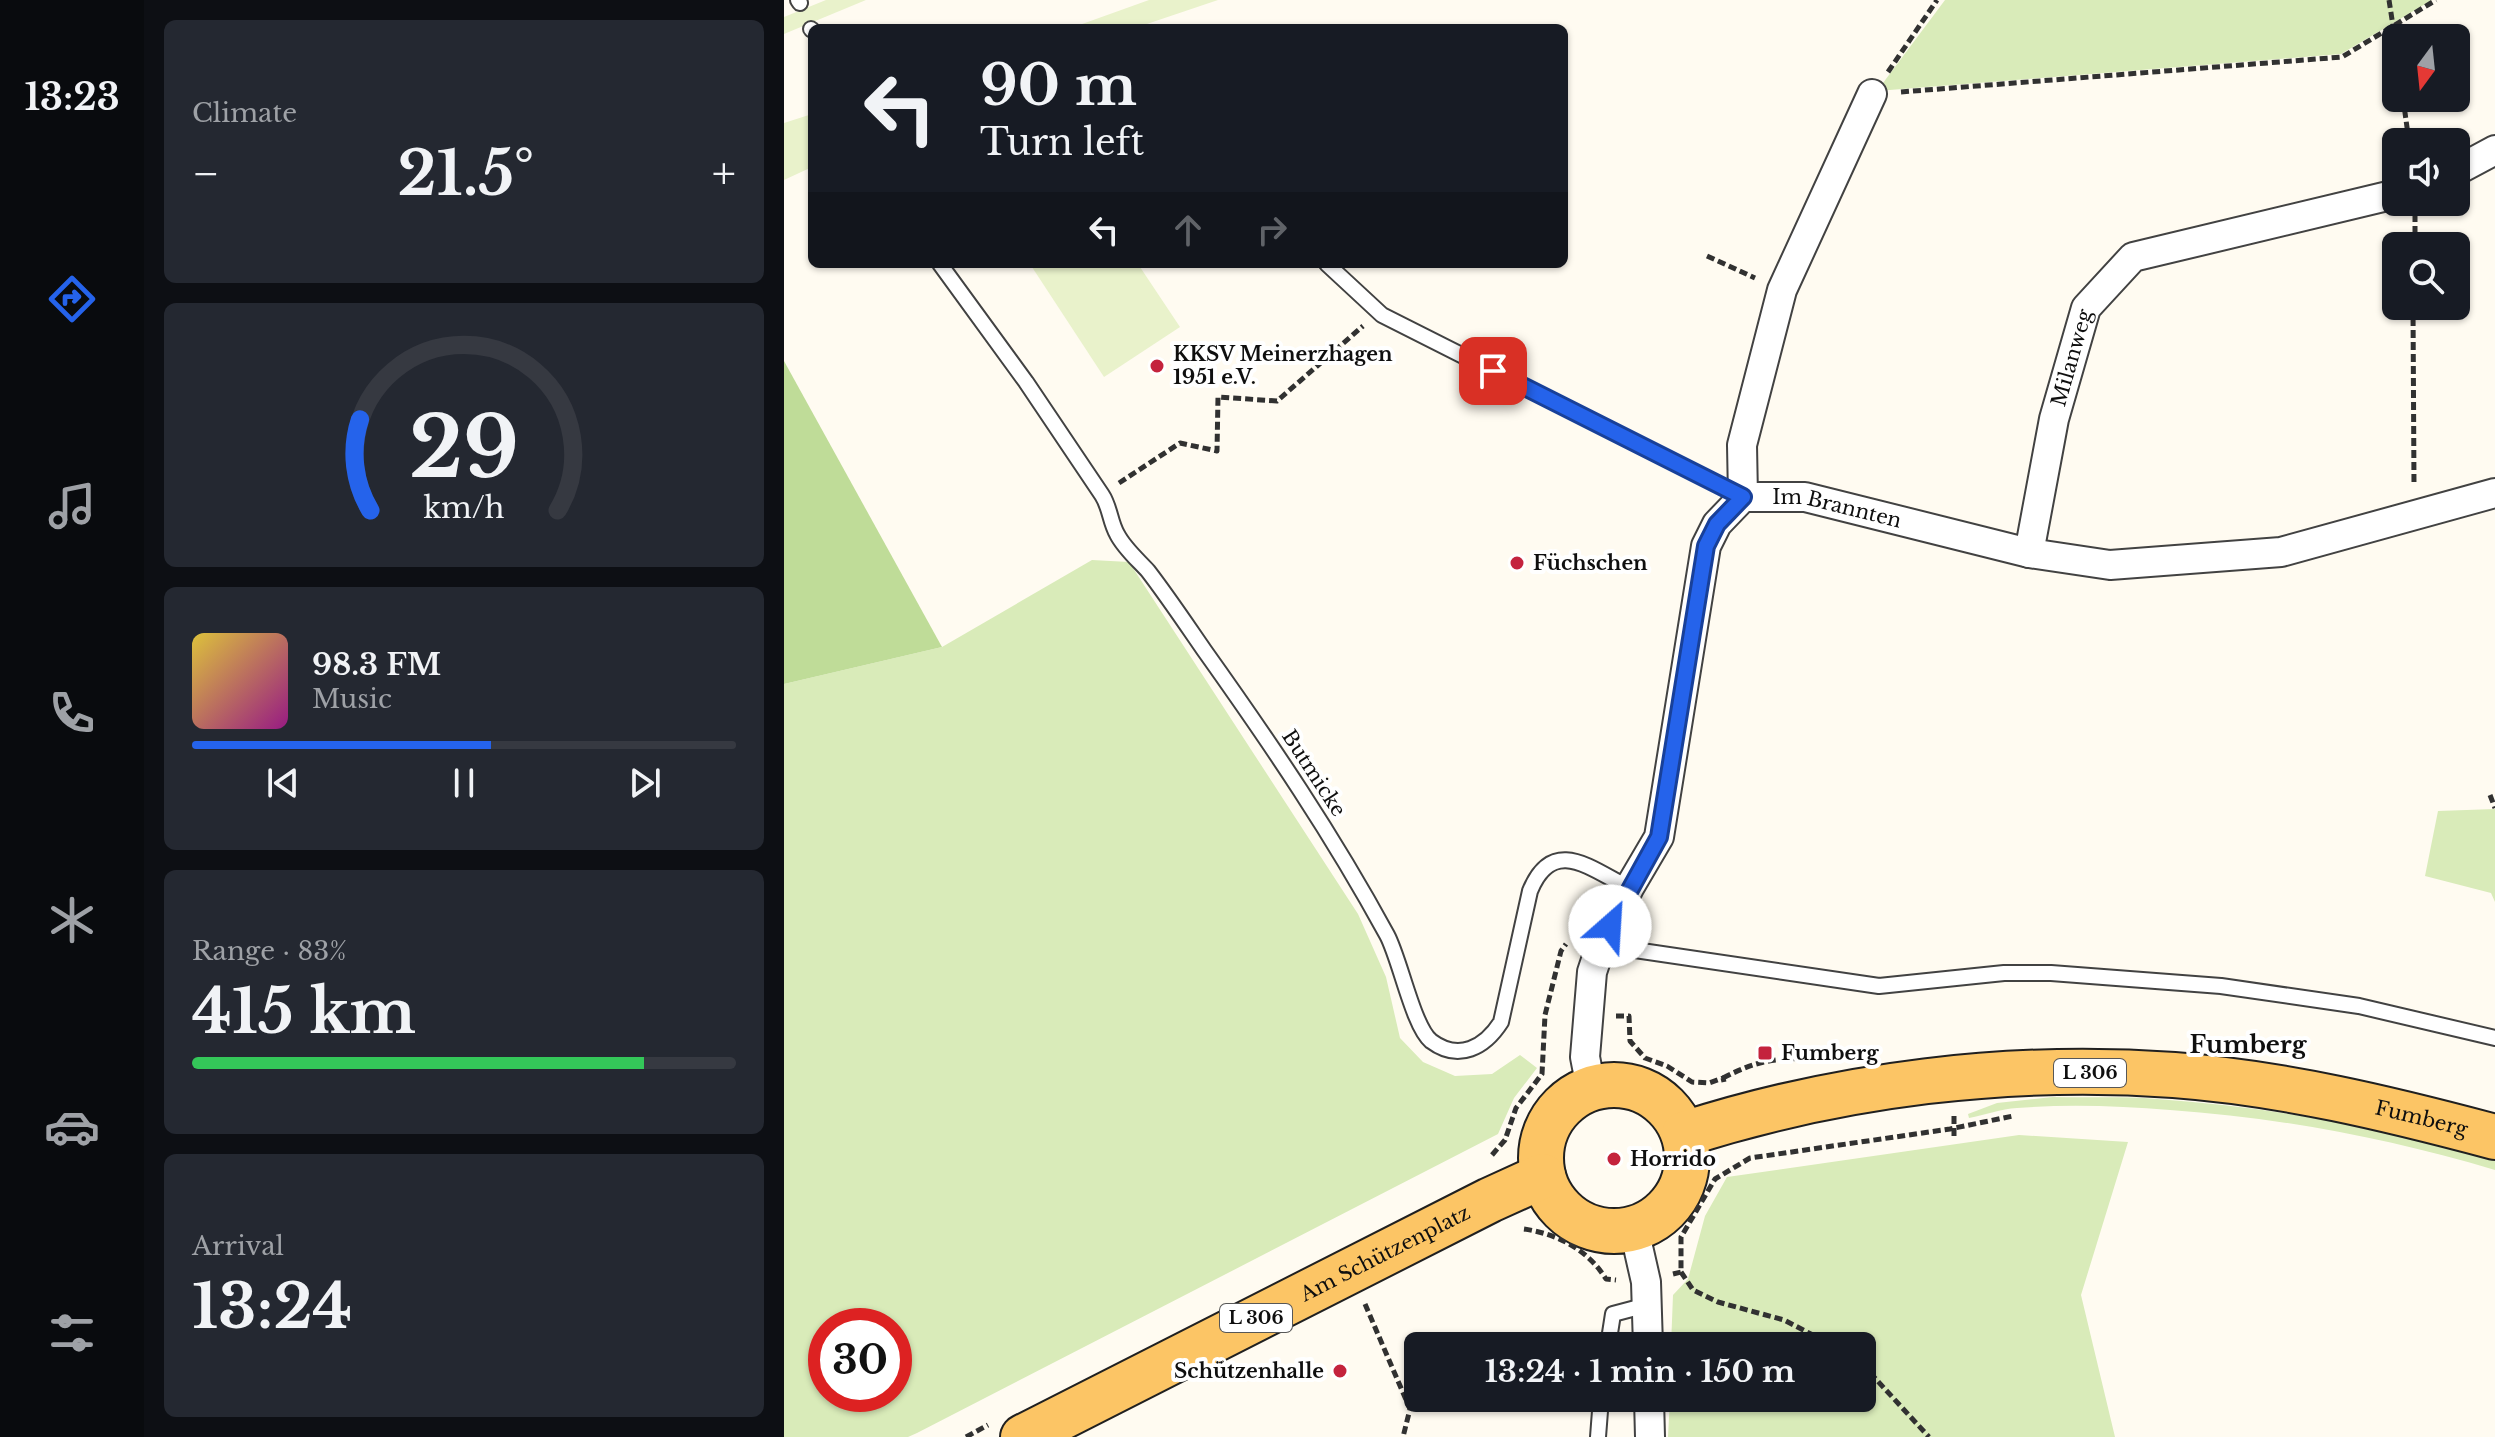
<!DOCTYPE html>
<meta charset="utf-8">
<style>
:root{--surface:#171b24;--page:#242831;--text:#f1f3f6;--muted:#9ea1a6;--line:#363941;--accent:#2563eb}
body{margin:0;font-family:"Libre Baskerville",serif;background:var(--page);color:var(--text);height:100vh;display:flex;flex-direction:column;font-size:30px;white-space:nowrap}
*{box-sizing:border-box;margin:0}
p{font-size:26px;color:var(--muted)}
.icon{flex:none;width:44px;height:44px;fill:none;stroke:currentColor;stroke-width:2;stroke-linecap:round;stroke-linejoin:round}
.map{position:relative;flex:1;overflow:hidden}
.drawer{display:flex;flex-direction:column;gap:20px;padding:20px;background:#0d0f14;width:640px}
.drawer>*{flex:none}
.guide{position:absolute;left:24px;top:24px;width:760px;height:244px;border-radius:12px;box-shadow:0 2px 6px #0004;background:#171b24;color:var(--text);overflow:hidden}
.needle{width:52px;rotate:195deg}
.tools{position:absolute;left:1598px;top:24px;display:grid;gap:16px}
.tools a{display:grid;place-items:center;width:88px;height:88px;border-radius:12px;background:var(--surface);box-shadow:0 2px 6px #0004;font-size:40px}
.speed{position:absolute;left:24px;top:1308px;display:flex;gap:16px;font-size:40px;font-weight:700;text-align:center}
.speed>*{display:grid;place-content:center;width:104px;height:104px;border-radius:50%;background:var(--surface);box-shadow:0 2px 6px #0004;line-height:1}
.speed .limit{border:12px solid #d22;background:#fff;color:#111}
.pin{position:absolute;display:grid;place-items:center;width:68px;height:68px;color:#fff;margin:-34px;border-radius:16px;box-shadow:0 4px 12px #0006}
.me{position:absolute;width:88px;margin:-44px;rotate:26deg;stroke-linejoin:round;filter:drop-shadow(0 0 6px #0008)}
.turn{display:flex;align-items:center;gap:28px;height:168px;padding:0 40px;font-size:36px}
.turn .icon{width:104px;height:104px;stroke-width:2.5}
.turn b{display:block;font-size:56px;line-height:68px}
.lanes{display:flex;align-items:center;height:76px;padding:0 40px;background:#0003;justify-content:center;gap:40px;direction:ltr}
.lanes .off{opacity:.35}
.big{font-size:60px;font-weight:700;line-height:1.1}
.drawer .widget{flex:1;display:flex;flex-direction:column;justify-content:center;gap:12px;min-width:0;padding:0 28px;border-radius:12px;background:var(--page)}
.drawer .dial{align-items:center;gap:0}
.dial svg{height:208px;overflow:visible;fill:none;stroke:var(--line);stroke-width:7;stroke-linecap:round;text-anchor:middle}
.dial text{fill:var(--text);stroke:none}
.song{display:flex;align-items:center;gap:24px}
.cover{width:96px;height:96px;border-radius:12px;background:linear-gradient(135deg,hsl(50 70% 55%),hsl(310 70% 35%))}
.played{height:8px;border-radius:4px;background:linear-gradient(90deg,var(--accent) 55%,var(--line) 55%)}
.keys{display:flex;justify-content:space-around;direction:ltr}
.heat{display:flex;justify-content:space-between;align-items:center;font-size:44px;direction:ltr}
.charge{height:12px;border-radius:6px;background:linear-gradient(90deg,#34c759 83%,var(--line) 0)}
.trip{position:absolute;left:620px;top:1332px;width:472px;height:80px;border-radius:12px;background:var(--surface);box-shadow:0 2px 6px #0004;font-weight:700;line-height:80px;text-align:center}
main{display:flex;flex:1;min-height:0}
.menu{display:flex;flex-direction:column;width:144px;justify-content:space-around;align-items:center;background:#090b0e;color:var(--muted)}
.menu .icon{width:56px;height:56px}
.menu .selected{color:var(--accent)}
.menu b{font-size:36px;color:var(--text)}
.map>svg:first-child{display:block}
.green{fill:#d9ebb9;fill-rule:evenodd}
.forest{fill:#bfdc98}
.pitch{fill:#e9f2cb}
.lines{fill:none;stroke-linecap:round;stroke-linejoin:round}
.lane-casing{stroke:#424242;stroke-width:18}
.street-casing{stroke:#424242;stroke-width:32}
.primary-casing{stroke:#202020;stroke-width:48}
.path{stroke:#313131;stroke-width:5;stroke-dasharray:8 4;stroke-linecap:butt}
.lane{stroke:#fff;stroke-width:14}
.street{stroke:#fff;stroke-width:28}
.primary{stroke:#fcc565;stroke-width:44}
.route-casing{stroke:#184099;stroke-width:20}
.route{stroke:#2563eb;stroke-width:14}
.poi-dot{fill:#c4233d;stroke:#fff;stroke-width:3}
.labels{text-anchor:middle;stroke-width:8;stroke-linejoin:round;paint-order:stroke}
.shield{fill:#fff;stroke:#575757;stroke-width:2}
.shield-label{font-size:18px;font-weight:bold;fill:#0f0f0f}
.poi-label{font-size:20px;font-weight:bold;fill:#0f0f0f;stroke:#fff;text-anchor:start}
.street-label{font-size:20px;fill:#0f0f0f;stroke:#fff}
.quarter-label{font-size:24px;font-weight:bold;fill:#0f0f0f;stroke:#fff}
</style>
<main>
<nav class="menu">
<b>13:23</b>
<svg class="icon selected" aria-label="directions" viewBox="0 0 24 24"><path d="M12 3l9 9-9 9-9-9zM9 14v-3h6M13 9l2 2-2 2"/></svg>
<svg class="icon" aria-label="music" viewBox="0 0 24 24"><path d="M9 18V5l10-2v13"/><circle cx="6" cy="18" r="3"/><circle cx="16" cy="16" r="3"/></svg>
<svg class="icon" aria-label="phone" viewBox="0 0 24 24"><path d="M5 4h4l2 5-3 2q2 4 5 5l2-3 5 2v4C11 20 4 13 5 4z"/></svg>
<svg class="icon" aria-label="climate" viewBox="0 0 24 24"><path d="M12 3v18M4 7l16 10M4 17L20 7"/></svg>
<svg class="icon" aria-label="car" viewBox="0 0 24 24"><path d="M5 17H2v-5l4-1 3-4h7l3 4 3 1v5h-3M9 17h6M6 11h13"/><circle cx="7" cy="17" r="2"/><circle cx="17" cy="17" r="2"/></svg>
<svg class="icon" aria-label="filters" viewBox="0 0 24 24"><path d="M4 7h16M4 17h16"/><circle cx="9" cy="7" r="2"/><circle cx="15" cy="17" r="2"/></svg>
</nav>
<section class="drawer">
<div class="widget"><p>Climate</p>
<div class="heat"><a>−</a><b class="big">21.5°</b><a>+</a></div>
</div>
<div class="widget dial"><svg viewBox="0 0 100 80">
<path d="M14 69A42 42 0 1 1 86 69"/>
<path d="M14 69A42 42 0 0 1 10 34" stroke="#2563eb"/>
<text x="50" y="56" font-size="32" font-weight="700">29</text>
<text x="50" y="72" font-size="11">km/h</text>
</svg></div>
<div class="widget">
<div class="song"><i class="cover"></i><div><b>98.3 FM</b><p>Music</p></div></div>
<div class="played"></div>
<div class="keys"><svg class="icon" aria-label="previous" viewBox="0 0 24 24"><path d="M18 5L8 12l10 7zM5 5v14"/></svg><svg class="icon" aria-label="pause" viewBox="0 0 24 24"><path d="M8 5v14M16 5v14"/></svg><svg class="icon" aria-label="next" viewBox="0 0 24 24"><path d="M6 5l10 7-10 7zM19 5v14"/></svg></div>
</div>
<div class="widget"><p>Range · 83%</p><b class="big">415 km</b><div class="charge"></div></div>
<div class="widget"><p>Arrival</p><b class="big">13:24</b></div>
</section>
<div class="map">
<svg width="1711" height="1437" viewBox="0 0 1711 1437">
<rect width="100%" height="100%" fill="#fffbf1"/>
<g class="green">
<polygon points="1161,0 1648,0 1557,54 1093,91"/>
<path d="M308 560 345 562 574 914 602 977 616 1038 639 1062 671 1076 708 1074 736 1055 753 1068 730 1098 714 1134 133 1433 124 1437H0V684L158 647ZM42 1326H110V1394H42Z"/>
<polygon points="1711,809 1711,902 1707,893 1641,876 1654,811"/>
<path d="M1269 1097C1303 1098 1339 1096 1373 1099 1488 1107 1601 1128 1711 1161V1170C1603 1138 1499 1118 1386 1110 1336 1106 1284 1104 1233 1108 1217 1109 1201 1115 1185 1118L1184 1114 1213 1103Z"/>
<polygon points="1235,1135 1344,1142 1297,1295 1331,1437 884,1437 886,1398 1078,1398 1078,1346 887,1346 889,1295 904,1279 921,1216 943,1177"/>
</g>
<polygon class="forest" points="0,361 158,647 0,684"/>
<g class="pitch">
<polygon points="42,0 82,0 0,34 0,17"/>
<polygon points="365,0 434,0 351,28 287,28"/>
<polygon points="28,114 28,167 0,180 0,123"/>
<polygon points="246,264 354,264 396,327 320,377"/>
</g>
<g class="lines">
<g class="lane-casing">
<g id="lane">
<polyline points="14,0 16,3"/>
<polyline points="27,29 28,30"/>
<path d="M156 264 242 382 318 495C326 507 326 522 333 534 340 548 354 560 364 571 384 597 402 624 420 650 487 744 548 834 603 935 616 959 629 1026 647 1041 675 1062 701 1047 717 1022L746 891C769 835 807 869 845 888"/>
<polyline points="543,264 598,315 959,497"/>
<polyline points="817,945 1095,986 1220,973 1267,973 1437,986 1575,1006 1711,1038"/>
<polyline points="824,1346 829,1314 863,1305"/>
<polyline points="814,1437 817,1398"/>
</g>
</g>
<g class="street-casing">
<g id="street">
<polyline points="1672,171 1711,150"/>
<polyline points="959,497 958,445 998,290 1088,94"/>
<path id="s1" d="M1245 553 1270 419 1302 308 1349 257 1612 194"/>
<path id="s2" d="M807 1088 801 1057 808 972 817 945 845 888 875 837 922 546 933 524 959 497H1021L1245 553 1326 565 1497 552 1711 493"/>
<polyline points="850,1229 862,1282 864,1346"/>
<polyline points="865,1398 866,1437"/>
</g>
</g>
<g class="primary-casing">
<g id="primary">
<circle cx="830" cy="1158" r="73"/>
<path id="s3" d="M900 1134C1056 1084 1226 1063 1390 1075 1499 1083 1606 1109 1711 1137"/>
<path id="s4" d="M239 1437 706 1200 759 1176"/>
</g>
</g>
<g class="path">
<polyline points="1605,0 1612,45"/>
<polyline points="1104,72 1153,0"/>
<polyline points="1117,92 1558,57 1652,0"/>
<polyline points="1619,98 1625,142"/>
<polyline points="1631,246 1631,215"/>
<polyline points="923,256 971,278"/>
<polyline points="1629,306 1630,485"/>
<polyline points="335,483 396,443 433,451 434,397 493,401 579,326"/>
<polyline points="1706,795 1711,808"/>
<polyline points="832,1016 845,1016 846,1041 861,1058 883,1066 908,1082 925,1083 939,1078 940,1082"/>
<path d="M939 1078C976 1059 990 1059 1031 1058"/>
<polyline points="1170,1116 1170,1139"/>
<polyline points="708,1155 721,1140 732,1108 758,1074 761,1015 777,951 782,944"/>
<path d="M740 1229C774 1234 804 1250 822 1279L832 1280"/>
<polyline points="897,1272 909,1290 934,1302 1000,1320 1050,1346"/>
<polyline points="889,1274 897,1272 897,1237 931,1179 966,1158 1166,1129 1229,1116"/>
<polyline points="581,1304 626,1409 619,1437"/>
<polyline points="1078,1364 1145,1437"/>
<polyline points="182,1437 204,1425"/>
</g>
<use href="#lane" class="lane"/>
<use href="#street" class="street"/>
<use href="#primary" class="primary"/>
</g>
<g class="lines">
<g class="route-casing">
<polyline id="route" points="709,371 959,497 933,524 922,546 875,837 826,926"/>
</g>
<use href="#route" class="route"/>
</g>
<g class="poi-dot">
<circle cx="373" cy="366" r="8"/>
<circle cx="733" cy="563" r="8"/>
<rect x="973" y="1045" width="16" height="16" rx="4"/>
<circle cx="830" cy="1159" r="8"/>
<circle cx="556" cy="1371" r="8"/>
</g>
<g class="labels">
<g class="shield">
<rect x="1270" y="1059" width="72" height="28" rx="6"/>
<rect x="436" y="1304" width="72" height="28" rx="6"/>
</g>
<g class="shield-label">
<text x="1306" y="1079">L 306</text>
<text x="472" y="1324">L 306</text>
</g>
<g class="poi-label">
<text x="389" y="361">KKSV Meinerzhagen<tspan x="389" dy="23">1951 e.V.</tspan></text>
<text x="749" y="570">Füchschen</text>
<text x="997" y="1060">Fumberg</text>
<text x="846" y="1166">Horrido</text>
<text x="540" y="1378" text-anchor="end">Schützenhalle</text>
</g>
<g class="street-label">
<text dy="7" stroke="none"><textPath href="#s1" startOffset="200">Milanweg</textPath></text>
<text dy="7" stroke="none"><textPath href="#s2" startOffset="720">Im Brannten</textPath></text>
<text transform="translate(530 773) rotate(57)" y="7">Butmicke</text>
<text dy="7" stroke="none"><textPath href="#s3" startOffset="748">Fumberg</textPath></text>
<text dy="7" stroke="none"><textPath href="#s4" startOffset="406">Am Schützenplatz</textPath></text>
</g>
<g class="quarter-label">
<text x="1464" y="1053">Fumberg</text>
</g>
</g>
</svg>
<div class="tools">
<a><svg class="needle" viewBox="-14 -14 28 28"><path d="M0-13l5 13h-10z" fill="#e53935"/><path d="M0 13l5-13h-10z" fill="#9ea1a6"/></svg></a>
<a><svg class="icon" aria-label="sound" viewBox="0 0 24 24"><path d="M4 9h4l5-4v14l-5-4H4zM17 9q2 3 0 6"/></svg></a>
<a><svg class="icon" aria-label="search" viewBox="0 0 24 24"><circle cx="10" cy="10" r="6"/><path d="M15 15l6 6"/></svg></a>
</div>
<div class="speed"><div class="limit">30</div></div>
<div class="pin" style="left:709px;top:371px;background:#d93025"><svg class="icon" aria-label="arrive" viewBox="0 0 24 24"><path d="M6 21V4h12l-3 4 3 4H6"/></svg></div>
<svg class="me" style="left:826px;top:926px" viewBox="-20 -20 40 40"><circle r="19" fill="#fff"/><path d="M0-13L10 11 0 6-10 11z" fill="#2563eb"/></svg>
<div class="trip">13:24 · 1 min · 150 m</div>
<div class="guide">
<div class="turn"><svg class="icon" aria-label="left" viewBox="0 0 24 24"><path d="M17 20v-9H6M10 6l-5 5 5 5"/></svg><div><b>90 m</b>Turn left</div></div>
<div class="lanes"><svg class="icon" aria-label="left" viewBox="0 0 24 24"><path d="M17 20v-9H6M10 6l-5 5 5 5"/></svg><svg class="icon off" aria-label="ahead" viewBox="0 0 24 24"><path d="M12 20V5M6 11l6-6 6 6"/></svg><svg class="icon off" aria-label="right" viewBox="0 0 24 24"><path d="M7 20v-9h11M14 6l5 5-5 5"/></svg></div>
</div>
</div>
</main>
